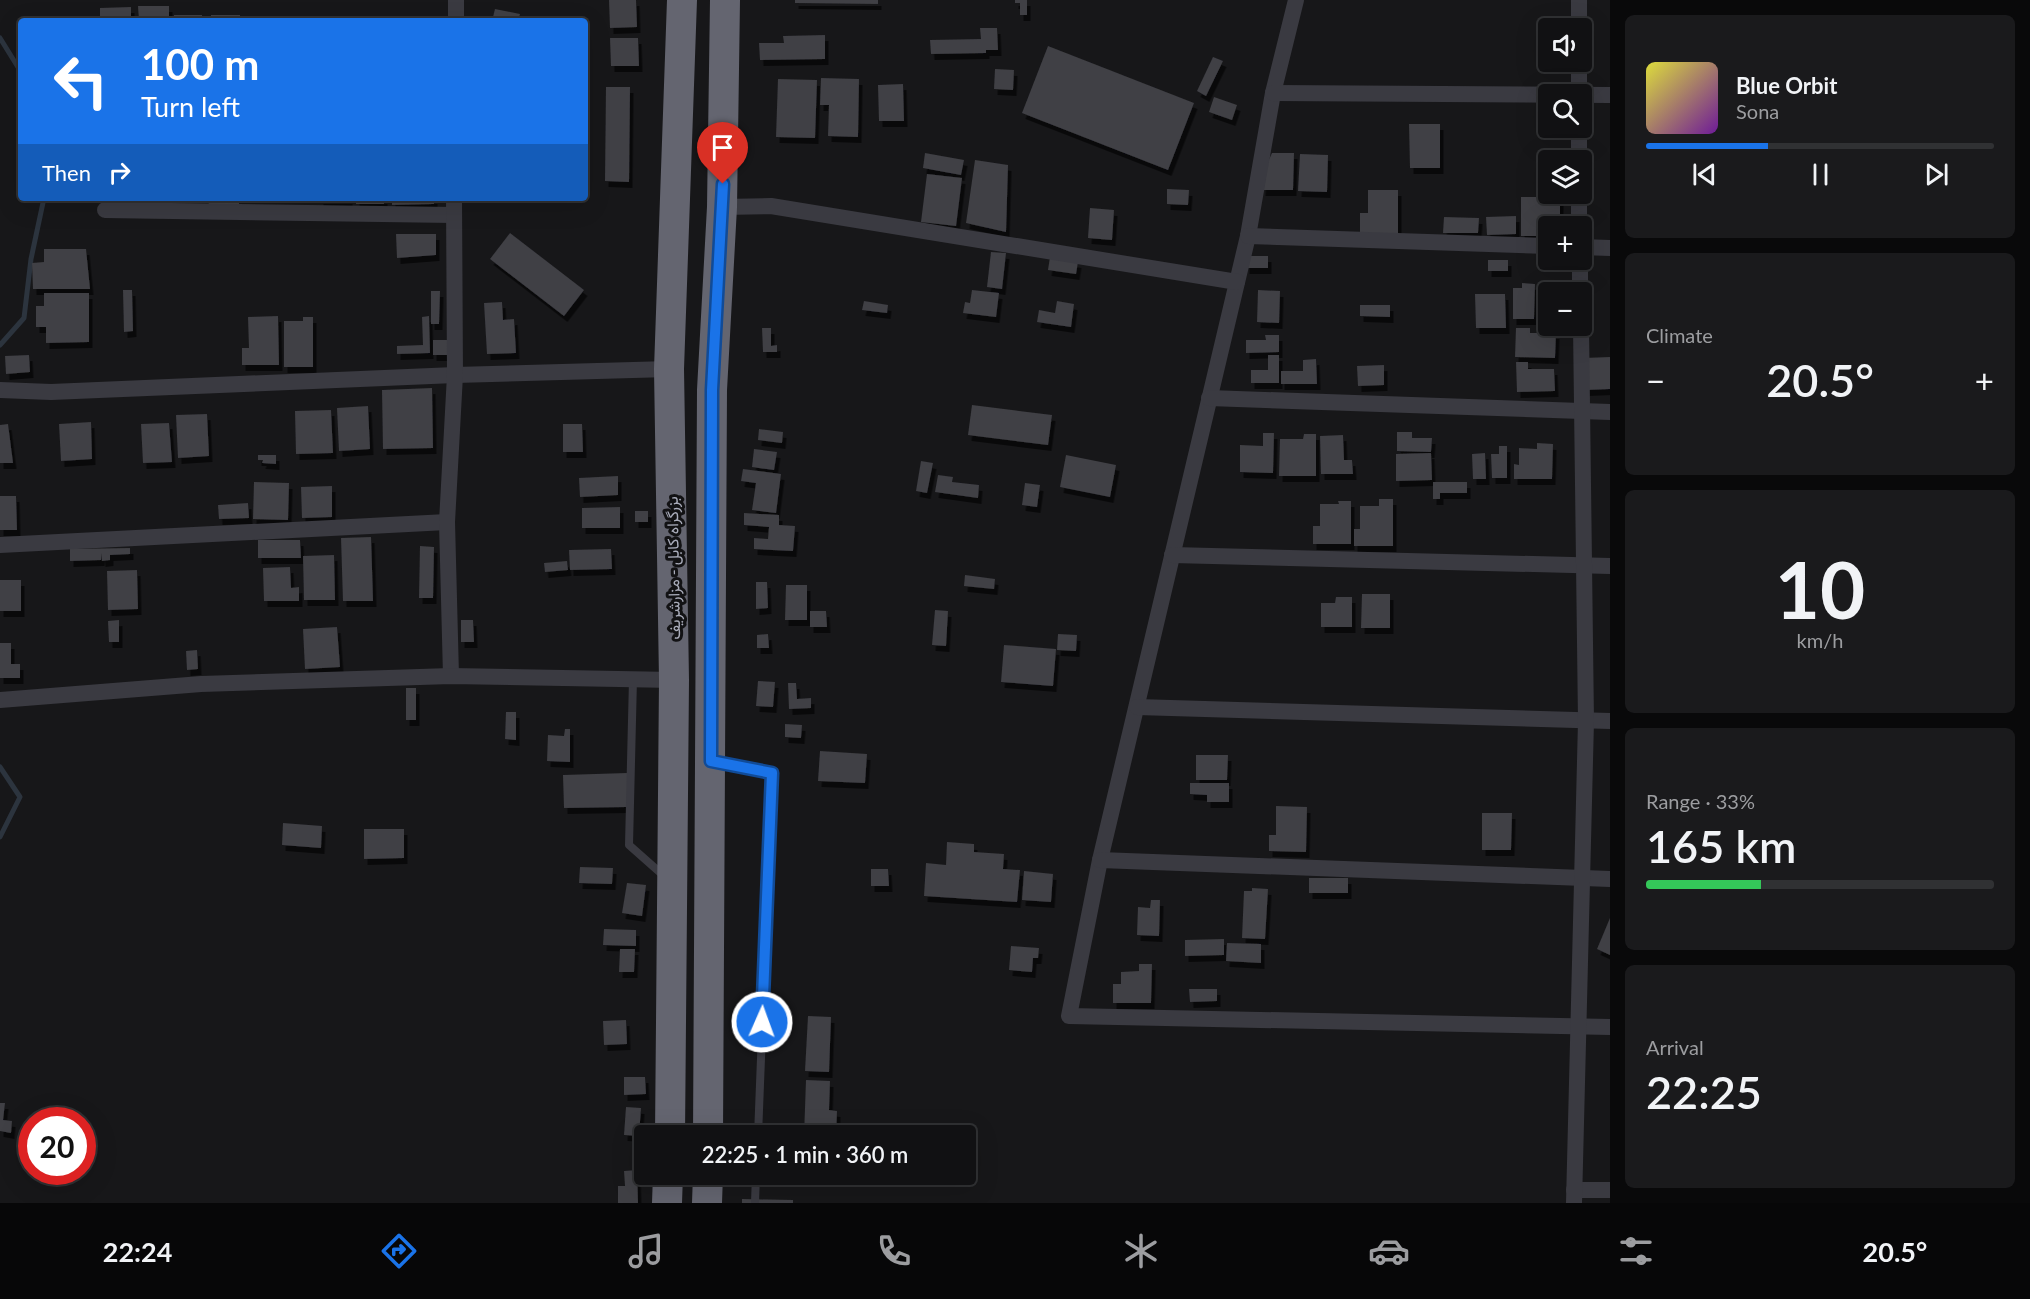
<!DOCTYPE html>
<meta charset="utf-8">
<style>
:root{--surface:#111113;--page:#1a1a1c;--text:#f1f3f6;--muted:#9c9da0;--line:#303133;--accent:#1a73e8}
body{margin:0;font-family:Lato,Vazirmatn,sans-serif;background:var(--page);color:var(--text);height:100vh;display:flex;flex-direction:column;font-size:22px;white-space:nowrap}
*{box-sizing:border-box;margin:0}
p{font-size:20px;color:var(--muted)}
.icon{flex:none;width:33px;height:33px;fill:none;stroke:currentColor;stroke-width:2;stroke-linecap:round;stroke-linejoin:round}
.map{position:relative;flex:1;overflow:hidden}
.panel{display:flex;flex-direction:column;gap:15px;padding:15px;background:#09090a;width:420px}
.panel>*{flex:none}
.top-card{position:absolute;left:18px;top:18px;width:570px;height:183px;border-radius:6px;box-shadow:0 6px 24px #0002,0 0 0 2px var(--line);background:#1a73e8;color:#fff;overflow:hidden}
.tools{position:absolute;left:1538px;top:18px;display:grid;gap:12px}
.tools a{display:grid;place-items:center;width:54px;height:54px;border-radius:6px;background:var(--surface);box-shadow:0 6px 24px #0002,0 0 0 2px var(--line);font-size:30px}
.speed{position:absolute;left:18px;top:1107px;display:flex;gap:12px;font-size:30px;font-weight:700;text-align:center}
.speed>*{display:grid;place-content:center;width:78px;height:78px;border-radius:50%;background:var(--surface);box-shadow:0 6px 24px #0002,0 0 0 2px var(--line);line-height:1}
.speed .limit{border:9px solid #d22;background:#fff;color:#111}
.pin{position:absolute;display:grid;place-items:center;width:51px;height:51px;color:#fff;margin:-62px -26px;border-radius:50% 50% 50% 0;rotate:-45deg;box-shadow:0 0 6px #0007}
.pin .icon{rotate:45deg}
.me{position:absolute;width:66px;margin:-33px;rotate:2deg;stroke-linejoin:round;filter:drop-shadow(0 0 4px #0008)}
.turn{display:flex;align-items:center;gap:21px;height:126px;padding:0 24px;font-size:27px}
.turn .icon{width:78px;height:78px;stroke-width:2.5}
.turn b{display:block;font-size:42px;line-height:51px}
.then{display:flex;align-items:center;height:57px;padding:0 24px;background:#0003;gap:12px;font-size:22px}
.big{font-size:45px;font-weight:600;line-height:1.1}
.panel .widget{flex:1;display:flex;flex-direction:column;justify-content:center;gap:9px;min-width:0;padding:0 21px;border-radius:9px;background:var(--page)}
.panel .dial{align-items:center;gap:0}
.dial b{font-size:78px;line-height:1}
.song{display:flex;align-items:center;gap:18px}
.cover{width:72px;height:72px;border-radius:9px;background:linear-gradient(135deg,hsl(60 70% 55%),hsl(280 70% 35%))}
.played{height:6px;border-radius:3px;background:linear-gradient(90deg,var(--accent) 35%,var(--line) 35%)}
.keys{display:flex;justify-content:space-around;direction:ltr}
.heat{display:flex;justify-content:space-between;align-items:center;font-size:33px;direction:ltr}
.charge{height:9px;border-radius:4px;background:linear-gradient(90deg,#34c759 33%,var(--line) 0)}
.trip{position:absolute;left:634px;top:1125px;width:342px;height:60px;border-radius:6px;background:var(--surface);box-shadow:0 6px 24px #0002,0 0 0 2px var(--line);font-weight:600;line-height:60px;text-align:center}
.tab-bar{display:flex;height:96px;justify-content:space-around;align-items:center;background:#070708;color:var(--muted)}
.tab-bar .icon{width:42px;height:42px}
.tab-bar .selected{color:var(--accent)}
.tab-bar b{font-size:27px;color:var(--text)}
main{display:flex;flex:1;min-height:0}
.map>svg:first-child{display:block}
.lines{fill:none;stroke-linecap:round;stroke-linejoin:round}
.stream{stroke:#2c343e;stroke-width:5}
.building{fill:#3f3f44;filter:url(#shadow)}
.lane{stroke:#3a3a41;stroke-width:8}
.street{stroke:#3a3a41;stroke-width:16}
.highway{stroke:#646570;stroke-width:30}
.route-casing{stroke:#114b97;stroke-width:15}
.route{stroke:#1a73e8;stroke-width:10}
.labels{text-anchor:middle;stroke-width:6;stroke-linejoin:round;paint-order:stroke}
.street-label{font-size:16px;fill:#a9acba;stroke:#121214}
</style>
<main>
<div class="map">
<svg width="1610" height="1203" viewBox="0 0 1610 1203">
<defs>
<filter id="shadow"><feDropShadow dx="3.5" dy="6" stdDeviation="0" flood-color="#0009"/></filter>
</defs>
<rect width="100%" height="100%" fill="#171719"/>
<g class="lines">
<g class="stream">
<polyline points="0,38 21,72"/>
<polyline points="0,345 24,318 31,259 44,198"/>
<polyline points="0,767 20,797 0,837"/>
</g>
</g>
<g class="building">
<polygon points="609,0 636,0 637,27 610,28"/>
<polygon points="795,0 878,0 878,4 795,3"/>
<polygon points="1015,0 1027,0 1027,15 1020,15 1020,3 1015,3"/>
<polygon points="138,6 169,6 169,21 139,21"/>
<polygon points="131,7 131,21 100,21 100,8"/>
<polygon points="495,9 520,14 518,21 492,21"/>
<rect x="174" y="15" width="28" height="6"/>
<rect x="211" y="15" width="29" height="6"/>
<polygon points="980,28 997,28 998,50 986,50 986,53 931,54 930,40 981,39"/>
<polygon points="825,35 825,59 760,60 759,43 784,43 783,36"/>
<polygon points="610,38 638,38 639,66 611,66"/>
<polygon points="1048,46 1194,103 1168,170 1022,113"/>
<polygon points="1213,57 1223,61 1206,96 1197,91"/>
<polygon points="995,69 1014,70 1013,90 994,89"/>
<polygon points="821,78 859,79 858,137 828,136 829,105 820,105"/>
<polygon points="778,79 817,80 815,138 776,137"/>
<polygon points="903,84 904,121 879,121 878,85"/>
<polygon points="606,87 630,87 629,182 605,181"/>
<polygon points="1214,97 1237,105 1232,120 1209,112"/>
<polygon points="1409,124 1440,124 1440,168 1410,168"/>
<polygon points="925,153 964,160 961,175 923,168"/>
<polygon points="1272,153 1294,153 1293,190 1262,190 1263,172"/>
<polygon points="1300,154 1328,155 1327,192 1298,191"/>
<polygon points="975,160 1008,165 1006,232 966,223"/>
<polygon points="927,174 962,178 956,226 921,222"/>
<polygon points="1167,189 1189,190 1188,205 1167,204"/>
<polygon points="1368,190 1398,190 1398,233 1360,233 1360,213 1368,213"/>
<polygon points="1521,197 1560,197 1560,226 1548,226 1548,236 1521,236"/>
<polygon points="97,198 125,198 125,204 97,203"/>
<polygon points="132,198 168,198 168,205 132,206"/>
<polygon points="208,198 239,198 239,205 209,206"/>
<rect x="320" y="198" width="29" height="5"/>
<rect x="356" y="198" width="28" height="6"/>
<polygon points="392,198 434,198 434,204 392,205"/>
<polygon points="1090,208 1114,210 1112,240 1088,238"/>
<polygon points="1516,216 1516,234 1487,235 1486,217"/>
<polygon points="1444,217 1479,218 1478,233 1443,233"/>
<polygon points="510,233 584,290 564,316 490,259"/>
<polygon points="396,234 436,234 436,255 397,258"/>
<polygon points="44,249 86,249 90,289 33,289 32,263 44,262"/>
<polygon points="991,252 1006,253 1002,289 987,287"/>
<rect x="1246" y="256" width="22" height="12"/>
<polygon points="1050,257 1078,262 1076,274 1048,270"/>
<rect x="1488" y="260" width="20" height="11"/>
<polygon points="1522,283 1535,284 1534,319 1513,319 1513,288 1522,288"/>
<polygon points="123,290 132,290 133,331 124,332"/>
<polygon points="972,290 999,293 996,317 963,313 965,302 970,303"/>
<polygon points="1258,290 1280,291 1279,323 1257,322"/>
<polygon points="431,291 440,291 439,324 431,324"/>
<polygon points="44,293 89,293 89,342 46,343 46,327 36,327 36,306 44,306"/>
<polygon points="1475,294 1505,294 1506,328 1476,328"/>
<polygon points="864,301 888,305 887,313 862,310"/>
<polygon points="1057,301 1074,304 1071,327 1037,322 1039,310 1055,313"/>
<polygon points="502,302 503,320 514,319 516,353 487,354 484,303"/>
<polygon points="1360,305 1390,305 1390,317 1360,316"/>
<polygon points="278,316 279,365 242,365 242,348 249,348 248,317"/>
<polygon points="429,316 430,353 397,354 397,346 423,345 422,317"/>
<polygon points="303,317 313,317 313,367 284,367 284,321 303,321"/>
<polygon points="762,328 771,328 771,346 777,345 777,352 763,352"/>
<polygon points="1516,328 1530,328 1530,333 1556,333 1555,358 1515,357"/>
<polygon points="1265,335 1279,335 1279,352 1246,353 1246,340 1266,340"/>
<polygon points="433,340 448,340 449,355 433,355"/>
<polygon points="29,355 30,372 6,374 5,356"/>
<polygon points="1268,355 1279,355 1279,383 1251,383 1251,370 1268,370"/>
<polygon points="1610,357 1610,389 1585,390 1584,358"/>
<polygon points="1316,359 1317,384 1281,384 1281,371 1303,371 1303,360"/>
<polygon points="1516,362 1528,362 1528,369 1554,369 1555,391 1517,392"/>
<polygon points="1384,365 1384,385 1358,386 1357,366"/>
<polygon points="432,388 433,448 383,449 382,390"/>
<polygon points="972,405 1052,415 1048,445 968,435"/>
<polygon points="368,406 370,449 339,451 337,408"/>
<polygon points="331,410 333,453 296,454 295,411"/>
<polygon points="207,414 209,456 178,458 176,415"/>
<polygon points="91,422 92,459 61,461 59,424"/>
<polygon points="169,423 172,462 143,463 141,424"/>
<polygon points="8,424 13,463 0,463 0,425"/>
<polygon points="563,424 582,424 583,452 563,452"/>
<polygon points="759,429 783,432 782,443 758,440"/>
<polygon points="1397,432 1412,432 1412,438 1432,438 1431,452 1397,451"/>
<polygon points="1263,433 1274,433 1273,473 1240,472 1240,445 1263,446"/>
<polygon points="1304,434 1316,434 1316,476 1279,476 1280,439 1303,439"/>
<polygon points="1343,435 1344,460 1352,460 1353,474 1321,474 1320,436"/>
<polygon points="1537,443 1553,444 1552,479 1514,479 1514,464 1519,465 1519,448 1537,449"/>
<polygon points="1499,446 1507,446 1507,478 1492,478 1491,454 1499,454"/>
<polygon points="754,449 777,452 774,470 752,467"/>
<polygon points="1431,453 1432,480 1396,481 1396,454"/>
<polygon points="1485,453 1486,479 1473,479 1472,454"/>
<polygon points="258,455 276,455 276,464 262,463 263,460 258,460"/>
<polygon points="1066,455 1116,465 1110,497 1060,487"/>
<polygon points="921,461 933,463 927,493 916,491"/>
<polygon points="743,469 781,474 776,513 752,510 756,483 741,481"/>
<polygon points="938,475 953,477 952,482 979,485 978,498 935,492"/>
<polygon points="618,476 618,495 580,497 579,478"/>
<polygon points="254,482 289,483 288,520 253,519"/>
<polygon points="1433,482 1467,482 1467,493 1440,493 1440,499 1433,499"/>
<polygon points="1025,483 1040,485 1037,507 1022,505"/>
<polygon points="332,486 332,517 302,518 301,487"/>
<polygon points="0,496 16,496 17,530 0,530"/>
<polygon points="1379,499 1393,499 1393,546 1354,546 1354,529 1360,529 1360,506 1379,506"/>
<polygon points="1338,501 1351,501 1351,544 1313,544 1313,526 1320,526 1320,504 1339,504"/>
<polygon points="248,503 249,518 219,519 218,505"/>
<polygon points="620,507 620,528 582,528 582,508"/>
<rect x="635" y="511" width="13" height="11"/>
<polygon points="744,513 779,515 779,525 795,526 793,551 754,549 754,538 768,539 769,527 744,525"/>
<polygon points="371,537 373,601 343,601 341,538"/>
<polygon points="258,540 300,540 301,558 258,558"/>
<polygon points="420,546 434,547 433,598 419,598"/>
<polygon points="130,548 130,554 110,555 110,560 102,561 101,553 101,560 70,561 70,549"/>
<polygon points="611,549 612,569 570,570 569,550"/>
<polygon points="334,555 335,600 304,600 303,556"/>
<polygon points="567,561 568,570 545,572 544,563"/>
<polygon points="290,567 291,588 299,587 299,601 264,601 263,568"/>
<polygon points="137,570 138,609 108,610 107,571"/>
<polygon points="965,575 995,579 994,589 964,586"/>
<rect x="0" y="580" width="21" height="31"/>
<polygon points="756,582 767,582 768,608 756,609"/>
<polygon points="786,585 807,585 807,620 785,620"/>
<polygon points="1362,594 1390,594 1390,628 1361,628"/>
<polygon points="1336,597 1352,597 1352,627 1321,627 1321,603 1335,603"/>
<polygon points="935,610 948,611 946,646 932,645"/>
<polygon points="810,611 826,611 827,627 810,627"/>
<polygon points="119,620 119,642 109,642 108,621"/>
<polygon points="461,620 473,620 474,642 461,642"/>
<polygon points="337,627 340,667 305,669 303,629"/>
<polygon points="768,634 769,648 757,648 757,635"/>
<polygon points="1058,634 1077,635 1076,651 1057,650"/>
<polygon points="0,643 11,643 11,664 20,664 20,678 0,678"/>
<polygon points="1004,645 1056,649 1053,686 1001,682"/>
<polygon points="197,650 198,669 187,670 186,651"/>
<polygon points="758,681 775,682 773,707 756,706"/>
<polygon points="788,683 796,683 797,699 811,698 811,708 789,709"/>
<rect x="406" y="688" width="10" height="32"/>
<polygon points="506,712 516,712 516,740 505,739"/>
<polygon points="785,724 802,725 801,738 785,737"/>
<polygon points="565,729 570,729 570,762 547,761 548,735 564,736"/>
<polygon points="820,751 867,754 865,783 818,781"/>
<polygon points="1196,755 1228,755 1227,780 1196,780"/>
<polygon points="627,773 627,807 564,808 563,775"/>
<polygon points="1190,783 1229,783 1229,802 1207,802 1207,795 1190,794"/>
<polygon points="1276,806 1307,807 1306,852 1269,851 1269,835 1276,835"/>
<polygon points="1482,813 1512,813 1511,850 1482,850"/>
<polygon points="283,823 322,826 321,848 282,845"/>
<polygon points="364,829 404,829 404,858 364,859"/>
<polygon points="947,842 974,844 974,852 1004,854 1003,869 1020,870 1017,902 924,896 926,863 946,865"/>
<polygon points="580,867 613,868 612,884 579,883"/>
<polygon points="871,869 888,869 889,886 871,886"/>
<polygon points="1024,871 1053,874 1051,902 1022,900"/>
<rect x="1309" y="878" width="39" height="15"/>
<polygon points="627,883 646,885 642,916 622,913"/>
<polygon points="1252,888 1268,889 1265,939 1242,938 1244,891 1252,891"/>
<polygon points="1151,900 1160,900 1159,936 1137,935 1138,907 1150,908"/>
<polygon points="1610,918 1610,955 1597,949"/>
<polygon points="604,929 636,930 636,946 603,945"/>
<polygon points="1224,939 1224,955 1185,956 1185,940"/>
<polygon points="1227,943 1261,944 1261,963 1226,961"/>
<polygon points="1011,946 1039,948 1038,958 1033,958 1032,972 1009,970"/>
<polygon points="620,949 635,949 634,972 619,972"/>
<polygon points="1139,964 1152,964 1151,1003 1113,1003 1113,984 1121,984 1121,972 1139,971"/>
<polygon points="1189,989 1217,989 1217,1001 1190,1002"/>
<polygon points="808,1016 831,1017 829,1072 805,1071"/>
<polygon points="626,1020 627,1044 604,1045 603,1021"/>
<polygon points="624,1077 645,1077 646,1094 624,1095"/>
<polygon points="806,1080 830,1081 829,1110 837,1111 836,1136 804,1136"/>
<polygon points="0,1103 5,1103 3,1120 12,1121 11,1133 0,1131"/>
<polygon points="626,1107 641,1108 639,1136 624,1135"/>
<polygon points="637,1170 638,1203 618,1203 618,1186 625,1186 624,1171"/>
<polygon points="742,1199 793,1200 793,1203 742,1203"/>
</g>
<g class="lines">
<g class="lane">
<polyline points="633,679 629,845 664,876"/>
<polyline points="714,762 772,773 758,1136"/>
<polyline points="755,1203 756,1174"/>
</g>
<g class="street">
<polyline points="456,0 456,21"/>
<polyline points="1296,0 1273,93 1248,236 1100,860 1069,1016 1610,1027"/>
<polyline points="1579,0 1579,28"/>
<polyline points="1579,62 1579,94"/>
<polyline points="1273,93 1610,95"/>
<polyline points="1579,128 1579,160"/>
<polyline points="1579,194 1579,226"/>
<polyline points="722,207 771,206 1237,282"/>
<polyline points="105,210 454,215"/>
<polyline points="1248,236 1548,246"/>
<polyline points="1581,247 1610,248"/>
<polyline points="1580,260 1580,292"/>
<polyline points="0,390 51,392 455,375 669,369"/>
<polyline points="1209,398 1610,412"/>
<polyline points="0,545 447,522"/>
<polyline points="1172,555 1610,566"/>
<polyline points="451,676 447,522 455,375 454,198"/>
<polyline points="0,700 201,684 451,676 674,680"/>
<polyline points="1137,707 1610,721"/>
<polyline points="1100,860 1610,879"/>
<polyline points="1574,1190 1610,1190"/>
<polyline points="1574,1203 1586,721 1581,326"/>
</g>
<g class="highway">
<polyline points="670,1136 674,680 669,369 682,0"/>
<polyline points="708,1136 712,390 722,207 725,0"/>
<polyline points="667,1203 668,1174"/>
<polyline points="707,1203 708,1174"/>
</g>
</g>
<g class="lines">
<g class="route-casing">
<polyline id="route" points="723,184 712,390 711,761 772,773 762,1022"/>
</g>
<use href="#route" class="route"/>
</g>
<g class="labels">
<g class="street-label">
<text transform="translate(673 568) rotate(-91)" y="6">بزرگراه کابل - مزارشریف</text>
</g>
</g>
</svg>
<div class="tools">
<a><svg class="icon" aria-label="sound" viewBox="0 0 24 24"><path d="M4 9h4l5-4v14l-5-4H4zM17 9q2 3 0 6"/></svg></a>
<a><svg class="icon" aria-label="search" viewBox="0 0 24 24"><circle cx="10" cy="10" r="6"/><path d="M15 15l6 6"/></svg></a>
<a><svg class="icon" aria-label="layers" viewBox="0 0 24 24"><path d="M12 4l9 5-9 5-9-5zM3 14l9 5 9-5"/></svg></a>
<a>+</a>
<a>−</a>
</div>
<div class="speed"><div class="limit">20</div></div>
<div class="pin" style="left:723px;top:184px;background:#d93025"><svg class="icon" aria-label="arrive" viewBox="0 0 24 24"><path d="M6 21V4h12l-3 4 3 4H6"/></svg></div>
<svg class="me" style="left:762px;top:1022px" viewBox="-20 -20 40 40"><circle r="17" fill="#1a73e8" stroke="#fff" stroke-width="3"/><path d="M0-11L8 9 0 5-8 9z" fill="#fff"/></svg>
<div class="trip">22:25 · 1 min · 360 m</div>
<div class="top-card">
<div class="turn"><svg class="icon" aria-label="left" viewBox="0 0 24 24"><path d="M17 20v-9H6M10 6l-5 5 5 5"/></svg><div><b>100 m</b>Turn left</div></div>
<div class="then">Then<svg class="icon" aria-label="right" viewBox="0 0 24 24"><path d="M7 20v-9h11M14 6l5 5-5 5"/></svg></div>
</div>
</div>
<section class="panel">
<div class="widget">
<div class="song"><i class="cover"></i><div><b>Blue Orbit</b><p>Sona</p></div></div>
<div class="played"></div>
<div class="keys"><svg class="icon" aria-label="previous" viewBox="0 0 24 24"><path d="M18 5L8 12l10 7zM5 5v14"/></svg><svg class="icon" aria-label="pause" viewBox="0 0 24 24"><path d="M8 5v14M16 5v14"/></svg><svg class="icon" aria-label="next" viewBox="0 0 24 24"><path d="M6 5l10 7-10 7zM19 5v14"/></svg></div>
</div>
<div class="widget"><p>Climate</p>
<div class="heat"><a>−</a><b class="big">20.5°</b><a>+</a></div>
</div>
<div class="widget dial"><b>10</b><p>km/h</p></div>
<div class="widget"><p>Range · 33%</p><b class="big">165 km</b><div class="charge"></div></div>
<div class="widget"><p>Arrival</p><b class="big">22:25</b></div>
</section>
</main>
<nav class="tab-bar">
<b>22:24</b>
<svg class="icon selected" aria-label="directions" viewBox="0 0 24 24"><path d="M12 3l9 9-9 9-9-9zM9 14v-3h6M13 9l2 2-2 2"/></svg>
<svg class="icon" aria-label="music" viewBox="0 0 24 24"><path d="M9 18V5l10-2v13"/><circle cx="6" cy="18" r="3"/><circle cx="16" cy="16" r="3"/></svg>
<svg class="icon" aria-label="phone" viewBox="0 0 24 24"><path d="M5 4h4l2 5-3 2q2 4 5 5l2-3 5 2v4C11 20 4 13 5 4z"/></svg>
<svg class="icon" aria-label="climate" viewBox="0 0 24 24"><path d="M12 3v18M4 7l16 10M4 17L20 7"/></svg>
<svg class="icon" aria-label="car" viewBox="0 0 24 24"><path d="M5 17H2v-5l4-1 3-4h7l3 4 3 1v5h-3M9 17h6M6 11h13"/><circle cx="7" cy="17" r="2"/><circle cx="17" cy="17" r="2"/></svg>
<svg class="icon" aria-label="filters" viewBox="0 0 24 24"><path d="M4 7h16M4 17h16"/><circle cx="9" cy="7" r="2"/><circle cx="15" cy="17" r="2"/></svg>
<b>20.5°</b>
</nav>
